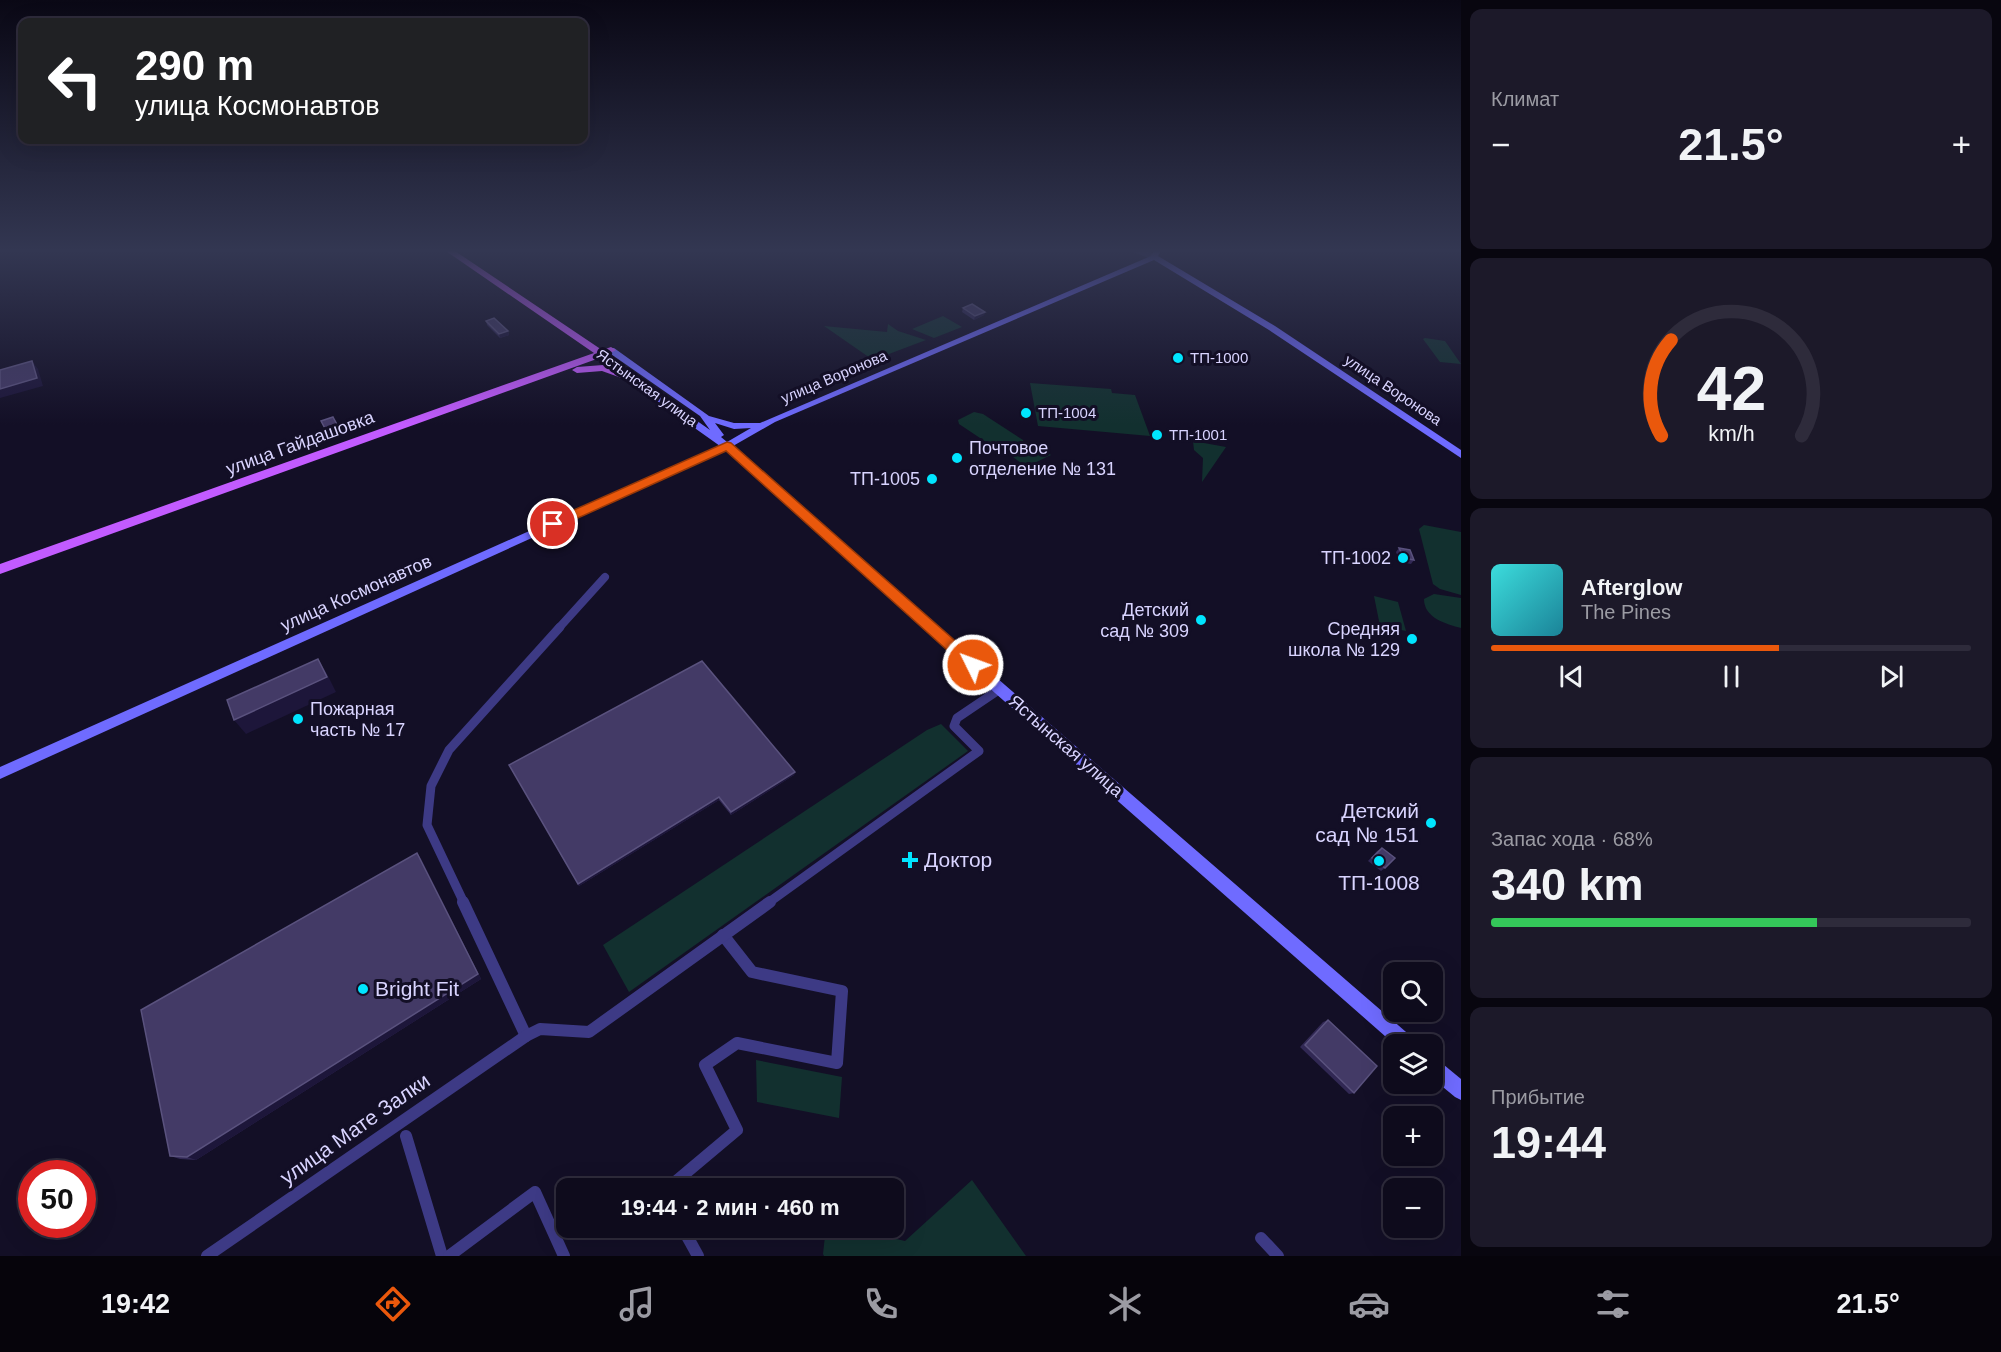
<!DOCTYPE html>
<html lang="ru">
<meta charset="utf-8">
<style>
:root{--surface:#0e0b1c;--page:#1c1929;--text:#f1f3f6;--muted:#9b9ba3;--line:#2e2b3b;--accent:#ea580c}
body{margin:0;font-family:Arial,sans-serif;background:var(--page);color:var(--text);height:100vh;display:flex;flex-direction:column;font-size:22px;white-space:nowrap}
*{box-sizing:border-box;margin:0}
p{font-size:20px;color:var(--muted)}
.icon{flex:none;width:33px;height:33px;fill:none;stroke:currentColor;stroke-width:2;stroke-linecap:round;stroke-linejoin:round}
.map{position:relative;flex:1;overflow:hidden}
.sheet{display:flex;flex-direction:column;gap:9px;padding:9px;background:#08060f;width:540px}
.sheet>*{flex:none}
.top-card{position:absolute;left:18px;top:18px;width:570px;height:126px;border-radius:12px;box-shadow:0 6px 24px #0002,0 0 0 2px var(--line);background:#202124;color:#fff;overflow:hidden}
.tools{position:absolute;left:1383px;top:962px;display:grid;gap:12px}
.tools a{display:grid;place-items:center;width:60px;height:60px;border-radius:12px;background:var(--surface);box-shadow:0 6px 24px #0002,0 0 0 2px var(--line);font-size:30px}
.speed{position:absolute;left:18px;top:1160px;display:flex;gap:12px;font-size:30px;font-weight:700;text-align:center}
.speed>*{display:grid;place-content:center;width:78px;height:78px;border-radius:50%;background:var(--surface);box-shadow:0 6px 24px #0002,0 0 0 2px var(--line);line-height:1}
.speed .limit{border:9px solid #d22;background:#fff;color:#111}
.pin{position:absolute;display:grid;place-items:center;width:51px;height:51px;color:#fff;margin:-26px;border:3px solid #fff;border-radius:50%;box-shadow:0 2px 6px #0007}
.me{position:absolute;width:66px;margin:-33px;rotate:312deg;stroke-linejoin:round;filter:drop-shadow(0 0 4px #0008)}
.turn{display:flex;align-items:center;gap:21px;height:126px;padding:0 18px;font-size:27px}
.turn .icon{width:78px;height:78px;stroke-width:2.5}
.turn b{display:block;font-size:42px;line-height:51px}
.big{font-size:45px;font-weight:700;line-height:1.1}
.sheet .tile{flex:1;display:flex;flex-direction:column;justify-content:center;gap:9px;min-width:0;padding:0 21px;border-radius:12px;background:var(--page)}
.sheet .dial{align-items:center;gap:0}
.dial svg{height:156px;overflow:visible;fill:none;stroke:var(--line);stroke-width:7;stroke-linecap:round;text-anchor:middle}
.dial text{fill:var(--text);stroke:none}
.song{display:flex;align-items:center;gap:18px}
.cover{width:72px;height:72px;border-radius:9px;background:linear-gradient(135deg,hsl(180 70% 55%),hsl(190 70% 35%))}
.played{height:6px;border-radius:3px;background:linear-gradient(90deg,var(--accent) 60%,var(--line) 60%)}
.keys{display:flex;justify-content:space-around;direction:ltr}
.heat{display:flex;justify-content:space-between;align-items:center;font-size:33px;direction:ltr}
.charge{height:9px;border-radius:4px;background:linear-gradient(90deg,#34c759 68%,var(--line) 0)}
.trip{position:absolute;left:556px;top:1178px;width:348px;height:60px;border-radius:12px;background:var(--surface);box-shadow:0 6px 24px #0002,0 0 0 2px var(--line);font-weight:700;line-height:60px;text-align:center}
.tab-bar{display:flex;height:96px;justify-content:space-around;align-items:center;background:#06040b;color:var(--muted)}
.tab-bar .icon{width:42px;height:42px}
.tab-bar .on{color:var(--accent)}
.tab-bar b{font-size:27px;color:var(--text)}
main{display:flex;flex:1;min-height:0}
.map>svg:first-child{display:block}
.green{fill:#12302f}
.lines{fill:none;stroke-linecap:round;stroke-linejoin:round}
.street-far3{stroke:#3d3a85;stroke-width:6}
.street-far2{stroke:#3d3a85;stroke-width:8}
.street-far1{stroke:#3d3a85;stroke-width:9}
.street{stroke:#3d3a85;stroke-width:12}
.secondary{fill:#6f6bff;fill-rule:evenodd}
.primary{fill:#c25bff;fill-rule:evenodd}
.wall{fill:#312854}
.shaded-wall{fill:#1d163a}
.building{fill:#433a66;stroke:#5a527e;stroke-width:1.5}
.route{fill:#ea580c;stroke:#983908;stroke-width:1.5}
.poi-dot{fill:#00e5ff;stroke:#130f26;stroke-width:2}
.labels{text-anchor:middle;stroke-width:6;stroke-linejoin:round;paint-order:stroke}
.far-poi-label{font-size:15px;fill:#d9d4ff;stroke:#130f26;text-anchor:start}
.far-street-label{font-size:15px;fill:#d9d4ff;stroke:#130f26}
.street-label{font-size:18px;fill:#d9d4ff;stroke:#130f26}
.poi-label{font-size:18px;fill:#d9d4ff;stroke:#130f26;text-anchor:end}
.near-poi-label{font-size:21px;fill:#d9d4ff;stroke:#130f26;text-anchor:start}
.near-street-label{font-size:21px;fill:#d9d4ff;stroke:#130f26}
</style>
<main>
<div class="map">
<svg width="1461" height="1256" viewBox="0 0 1461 1256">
<rect width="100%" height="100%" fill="#130f26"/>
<g class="green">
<polygon points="943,316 962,327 934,338 912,329"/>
<polygon points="888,324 898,331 926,340 873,360 824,326 887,332"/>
<polygon points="1425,338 1445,341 1461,364 1440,362 1423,339"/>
<polygon points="1030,383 1111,389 1112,393 1135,395 1150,436 1038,426"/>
<polygon points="974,412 983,414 1023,440 1025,446 1011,454 1004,454 959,424 958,420"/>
<polygon points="1193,441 1226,447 1202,482 1203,458 1194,450"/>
<polygon points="1037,446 1051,455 1026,467 1013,457"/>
<polygon points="1424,525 1461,532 1461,595 1440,589 1433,584 1419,529"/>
<path d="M1434 594 1461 598V628C1446 624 1424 618 1424 599Z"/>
<polygon points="1374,596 1398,602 1406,631 1380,626"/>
<polygon points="941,724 968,751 629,992 603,945 927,730"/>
<polygon points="756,1060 842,1077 839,1118 757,1102"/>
<polygon points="972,1180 1026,1256 824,1256 823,1254 826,1227 845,1227 905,1241"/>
</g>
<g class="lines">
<polyline class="street-far3" points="1134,249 1154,257"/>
<polyline class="street-far2" points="558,629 605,577"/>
<g class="street-far1">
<polyline points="464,903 427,825 431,786 449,750 560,627"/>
<polyline points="768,903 979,751 954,726 957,718 1000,689"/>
</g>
<g class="street">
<polyline points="463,902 526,1036"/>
<polyline points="406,1136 442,1256"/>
<polyline points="668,1188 737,1130 705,1065 737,1043 837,1063 842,991 752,972 723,935"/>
<polyline points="682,1227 698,1256"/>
<polyline points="1261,1238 1278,1256"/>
<polyline points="207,1256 526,1036 540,1029 589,1032 770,902"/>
<polyline points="449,1256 535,1192 564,1256"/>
</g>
<g class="secondary">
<path d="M1155 249H1162L1158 256 1275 326 1461 450V458L1269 330 1154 260 775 422 733 446 1005 685 1413 1038 1416 1044H1394L995 693 726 450 0 779V767L720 446 627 380 599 356V352H605L633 376 710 430 700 416 608 352V348H614L709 416 734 423H760L1151 256ZM715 423 734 429 751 428 727 442 721 437 724 435Z"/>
<polygon points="1432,1057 1438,1060 1461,1079 1461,1100 1455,1097 1432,1078"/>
</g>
<g class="primary">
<polygon points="443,249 452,249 602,350 611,347 616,350 605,356 0,574 0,564 594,353"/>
<polygon points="603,365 634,376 635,378 630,381 602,371 577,373 572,370 577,367"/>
</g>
</g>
<g class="wall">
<polygon points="963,308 985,312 984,315 974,320 962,312"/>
<polygon points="486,321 508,331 509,335 500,338 487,325"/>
<polygon points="1399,548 1414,560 1411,564 1400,562 1396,552"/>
<polygon points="509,765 795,772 794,775 731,815 719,800 579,886"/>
<polygon points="1382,848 1385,868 1381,871 1368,861 1377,851"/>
<polygon points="417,853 421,859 481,979 196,1160 180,1159 170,1156"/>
<polygon points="1328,1020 1354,1093 1349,1094 1300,1047 1323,1022"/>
</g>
<g class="shaded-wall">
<polygon points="985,312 984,315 974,320 975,316"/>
<polygon points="508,331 509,335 500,338 499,334"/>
<polygon points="32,361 38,369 43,386 0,398 0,389"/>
<polygon points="339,428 341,432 329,436 327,432"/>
<polygon points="318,659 327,674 336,692 246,734 234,720"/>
<polygon points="795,772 794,775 731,815 731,812"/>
<polygon points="719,797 719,800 579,886 578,884"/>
<polygon points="417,853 421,859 481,979 196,1160 187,1157"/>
</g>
<g class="building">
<polygon points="972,304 985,312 975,316 963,308"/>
<polygon points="494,318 508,331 499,334 486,321"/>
<polygon points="32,361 37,378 0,389 0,370"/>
<polygon points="333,417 339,428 327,432 321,421"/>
<polygon points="1399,548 1410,550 1414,560 1404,558"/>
<polygon points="318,659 327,677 234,720 227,700"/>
<polygon points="702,661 795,772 731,812 719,797 578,884 509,765"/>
<polygon points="1382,848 1395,858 1385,868 1372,858"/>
<polygon points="417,853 478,974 187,1157 170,1156 141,1010"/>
<polygon points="1328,1020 1377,1066 1354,1093 1305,1045"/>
</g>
<linearGradient id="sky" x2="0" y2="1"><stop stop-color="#0a0815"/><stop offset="0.59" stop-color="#333752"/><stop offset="1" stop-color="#333752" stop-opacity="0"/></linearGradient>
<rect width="1461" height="425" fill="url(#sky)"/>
<polygon class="route" points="727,442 731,443 978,661 980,665 978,669 968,669 726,451 558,527 549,527 547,524 549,521"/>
<g class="poi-dot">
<circle cx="1178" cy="358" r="6"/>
<circle cx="1026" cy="413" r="6"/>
<circle cx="1157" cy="435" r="6"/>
<circle cx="957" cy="458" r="6"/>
<circle cx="932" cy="479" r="6"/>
<circle cx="1403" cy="558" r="6"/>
<circle cx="1201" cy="620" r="6"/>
<circle cx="1412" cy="639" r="6"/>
<circle cx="298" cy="719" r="6"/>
<circle cx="1431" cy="823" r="6"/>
<path d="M907 851h6v6h6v6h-6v6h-6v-6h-6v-6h6z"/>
<circle cx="1379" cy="861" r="6"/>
<circle cx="363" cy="989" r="6"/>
</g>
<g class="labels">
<g class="far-poi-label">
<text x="1190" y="363">ТП-1000</text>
<text x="1038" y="418">ТП-1004</text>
<text x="1169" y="440">ТП-1001</text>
</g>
<g class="far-street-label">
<text transform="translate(834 377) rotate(-23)" y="5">улица Воронова</text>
<text transform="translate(647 388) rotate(36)" y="5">Ястынская улица</text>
<text transform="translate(1393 390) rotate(34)" y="5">улица Воронова</text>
</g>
<g class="street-label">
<text transform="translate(300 443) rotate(-20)" y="6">улица Гайдашовка</text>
<text transform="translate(356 593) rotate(-24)" y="6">улица Космонавтов</text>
<text transform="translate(1066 746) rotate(41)" y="6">Ястынская улица</text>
</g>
<g class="poi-label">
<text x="969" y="454" text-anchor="start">Почтовое<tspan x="969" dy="21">отделение № 131</tspan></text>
<text x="920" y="485">ТП-1005</text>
<text x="1391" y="564">ТП-1002</text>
<text x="1189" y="616">Детский<tspan x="1189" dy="21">сад № 309</tspan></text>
<text x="1400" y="635">Средняя<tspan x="1400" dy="21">школа № 129</tspan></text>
<text x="310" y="715" text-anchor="start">Пожарная<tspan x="310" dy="21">часть № 17</tspan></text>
</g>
<g class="near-poi-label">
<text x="1419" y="818" text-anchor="end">Детский<tspan x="1419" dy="24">сад № 151</tspan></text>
<text x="924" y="867">Доктор</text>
<text x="1379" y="890" text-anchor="middle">ТП-1008</text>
<text x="375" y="996">Bright Fit</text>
</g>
<g class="near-street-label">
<text transform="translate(355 1129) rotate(-35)" y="7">улица Мате Залки</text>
</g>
</g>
</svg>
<div class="tools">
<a><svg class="icon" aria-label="search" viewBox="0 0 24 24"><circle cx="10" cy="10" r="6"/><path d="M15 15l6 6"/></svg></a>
<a><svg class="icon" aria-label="layers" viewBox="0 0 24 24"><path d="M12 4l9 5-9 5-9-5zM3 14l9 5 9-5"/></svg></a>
<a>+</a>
<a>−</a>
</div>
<div class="speed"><div class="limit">50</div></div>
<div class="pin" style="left:553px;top:524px;background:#d93025"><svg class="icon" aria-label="arrive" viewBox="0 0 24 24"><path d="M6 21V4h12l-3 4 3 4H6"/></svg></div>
<svg class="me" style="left:973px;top:665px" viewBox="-20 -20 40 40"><circle r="17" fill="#ea580c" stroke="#fff" stroke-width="3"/><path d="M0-11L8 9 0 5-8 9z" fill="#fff"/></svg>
<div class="trip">19:44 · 2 мин · 460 m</div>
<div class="top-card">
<div class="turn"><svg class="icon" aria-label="left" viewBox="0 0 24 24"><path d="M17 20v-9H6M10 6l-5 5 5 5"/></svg><div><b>290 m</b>улица Космонавтов</div></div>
</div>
</div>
<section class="sheet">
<div class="tile"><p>Климат</p>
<div class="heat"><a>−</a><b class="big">21.5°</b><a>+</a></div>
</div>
<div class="tile dial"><svg viewBox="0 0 100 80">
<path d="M14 69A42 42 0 1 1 86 69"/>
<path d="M14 69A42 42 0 0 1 19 20" stroke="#ea580c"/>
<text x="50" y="56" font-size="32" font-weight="700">42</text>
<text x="50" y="72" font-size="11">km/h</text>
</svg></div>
<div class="tile">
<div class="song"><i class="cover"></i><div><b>Afterglow</b><p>The Pines</p></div></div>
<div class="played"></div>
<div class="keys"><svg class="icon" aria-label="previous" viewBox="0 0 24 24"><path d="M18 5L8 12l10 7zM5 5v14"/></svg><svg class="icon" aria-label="pause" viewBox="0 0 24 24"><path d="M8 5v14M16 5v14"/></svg><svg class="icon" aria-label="next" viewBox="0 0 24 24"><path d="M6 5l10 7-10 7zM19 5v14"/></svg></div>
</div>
<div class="tile"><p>Запас хода · 68%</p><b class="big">340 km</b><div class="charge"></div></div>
<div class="tile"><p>Прибытие</p><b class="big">19:44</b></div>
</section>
</main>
<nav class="tab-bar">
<b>19:42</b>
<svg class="icon on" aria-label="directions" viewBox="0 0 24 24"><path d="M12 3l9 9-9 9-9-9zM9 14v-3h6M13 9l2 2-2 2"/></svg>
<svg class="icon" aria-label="music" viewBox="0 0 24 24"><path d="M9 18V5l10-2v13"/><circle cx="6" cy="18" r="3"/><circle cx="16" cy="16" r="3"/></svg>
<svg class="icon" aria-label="phone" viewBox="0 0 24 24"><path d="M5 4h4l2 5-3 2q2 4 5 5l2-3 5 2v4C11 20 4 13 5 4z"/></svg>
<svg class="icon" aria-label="climate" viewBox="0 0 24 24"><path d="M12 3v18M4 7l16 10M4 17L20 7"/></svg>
<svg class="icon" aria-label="car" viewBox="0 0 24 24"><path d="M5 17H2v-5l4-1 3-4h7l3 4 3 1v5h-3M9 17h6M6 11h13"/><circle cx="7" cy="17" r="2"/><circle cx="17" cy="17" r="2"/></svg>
<svg class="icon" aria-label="filters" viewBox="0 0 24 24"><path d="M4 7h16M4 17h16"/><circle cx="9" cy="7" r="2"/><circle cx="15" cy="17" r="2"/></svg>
<b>21.5°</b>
</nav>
